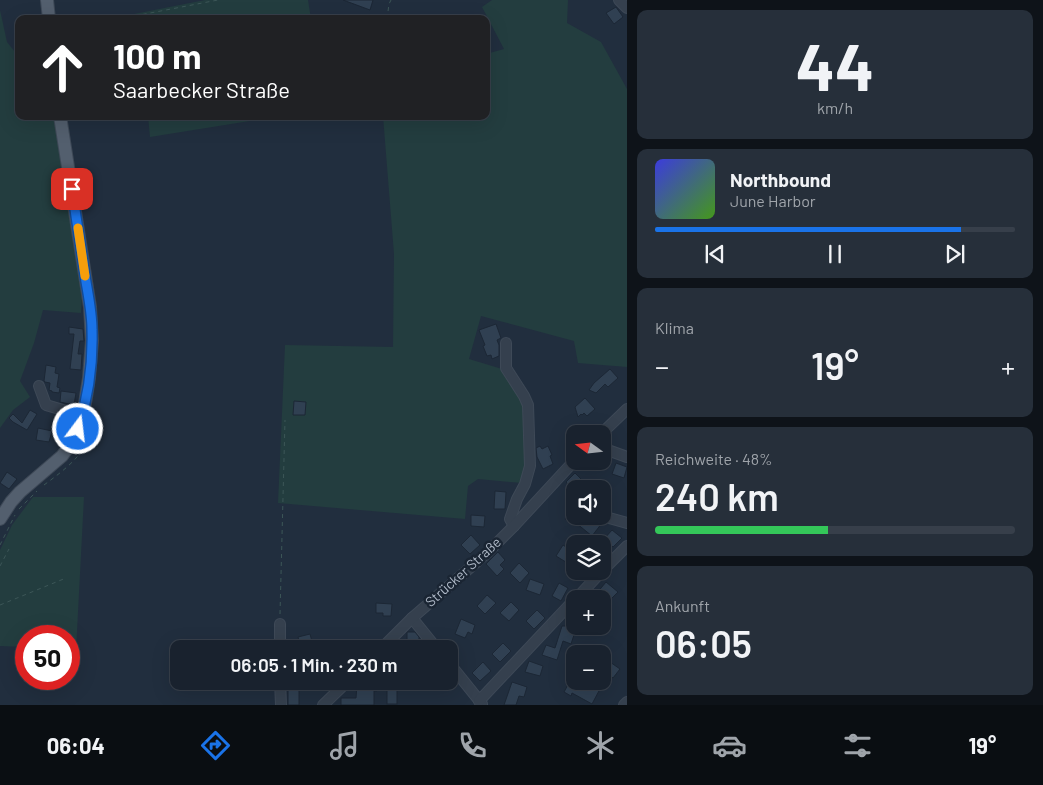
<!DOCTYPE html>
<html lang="de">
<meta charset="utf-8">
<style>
:root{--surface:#19222e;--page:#262f3a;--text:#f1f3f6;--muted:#9fa4aa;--line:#373f4a;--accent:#1a73e8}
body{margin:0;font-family:Barlow,sans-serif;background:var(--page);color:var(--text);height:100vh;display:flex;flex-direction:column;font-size:19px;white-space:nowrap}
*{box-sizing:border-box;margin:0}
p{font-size:16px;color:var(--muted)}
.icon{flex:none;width:28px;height:28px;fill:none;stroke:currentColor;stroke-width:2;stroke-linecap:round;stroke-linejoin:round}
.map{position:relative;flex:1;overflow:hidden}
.sheet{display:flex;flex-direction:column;gap:10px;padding:10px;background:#0e1319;width:416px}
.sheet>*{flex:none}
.guide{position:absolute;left:15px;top:15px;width:475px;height:105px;border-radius:10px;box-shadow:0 5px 20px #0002,0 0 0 1px var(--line);background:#202124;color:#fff;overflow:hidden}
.needle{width:32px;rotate:285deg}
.controls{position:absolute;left:566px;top:425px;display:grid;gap:10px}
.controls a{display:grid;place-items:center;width:45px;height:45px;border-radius:10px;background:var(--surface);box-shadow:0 5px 20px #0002,0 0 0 1px var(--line);font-size:25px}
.speed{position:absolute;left:15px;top:625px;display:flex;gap:10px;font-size:25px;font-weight:700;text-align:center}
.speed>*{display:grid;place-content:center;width:65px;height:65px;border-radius:50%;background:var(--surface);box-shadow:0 5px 20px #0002,0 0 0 1px var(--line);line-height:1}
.speed .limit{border:8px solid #d22;background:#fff;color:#111}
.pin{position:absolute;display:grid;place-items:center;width:42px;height:42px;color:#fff;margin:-21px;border-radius:10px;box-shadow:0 2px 8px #0006}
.me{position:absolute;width:55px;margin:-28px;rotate:15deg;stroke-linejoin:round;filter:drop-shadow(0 0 4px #0008)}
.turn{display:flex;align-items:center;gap:18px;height:105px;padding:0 15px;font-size:22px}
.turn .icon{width:65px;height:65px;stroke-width:2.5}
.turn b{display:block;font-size:35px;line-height:42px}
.big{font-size:38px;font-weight:600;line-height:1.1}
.sheet .widget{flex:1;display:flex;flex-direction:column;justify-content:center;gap:8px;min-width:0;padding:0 18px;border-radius:10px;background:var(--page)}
.sheet .dial{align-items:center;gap:0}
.dial b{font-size:65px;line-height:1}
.song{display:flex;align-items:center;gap:15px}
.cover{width:60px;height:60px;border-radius:8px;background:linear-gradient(135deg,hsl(240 70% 55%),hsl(100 70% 35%))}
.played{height:5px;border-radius:2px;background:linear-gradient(90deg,var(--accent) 85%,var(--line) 85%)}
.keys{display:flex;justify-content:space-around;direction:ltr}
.heat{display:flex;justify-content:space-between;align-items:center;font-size:28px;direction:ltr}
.charge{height:8px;border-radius:4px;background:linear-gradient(90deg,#34c759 48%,var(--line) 0)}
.trip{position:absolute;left:170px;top:640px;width:288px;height:50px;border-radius:10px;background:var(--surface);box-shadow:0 5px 20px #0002,0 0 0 1px var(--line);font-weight:600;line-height:50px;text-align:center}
.tab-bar{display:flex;height:80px;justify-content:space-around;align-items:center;background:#0a0e12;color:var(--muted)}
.tab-bar .icon{width:35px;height:35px}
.tab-bar .current{color:var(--accent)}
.tab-bar b{font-size:22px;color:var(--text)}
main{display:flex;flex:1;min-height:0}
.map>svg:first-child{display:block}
.green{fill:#233d3f}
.building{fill:#304052;stroke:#1c2735}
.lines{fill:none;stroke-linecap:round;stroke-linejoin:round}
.minor-casing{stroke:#3e4957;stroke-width:12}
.major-casing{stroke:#3e4957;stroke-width:14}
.path{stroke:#3c5657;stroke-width:1;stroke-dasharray:4 4;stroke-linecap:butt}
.minor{stroke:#35404e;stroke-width:10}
.major{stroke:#535f6e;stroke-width:12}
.route-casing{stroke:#114b97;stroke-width:12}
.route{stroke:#1a73e8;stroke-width:9}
.slow{stroke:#f59e0b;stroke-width:9}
.labels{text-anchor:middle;stroke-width:5;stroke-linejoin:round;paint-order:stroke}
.street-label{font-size:14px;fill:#b1bbc9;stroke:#1a2533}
</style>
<main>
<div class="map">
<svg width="627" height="705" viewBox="0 0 627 705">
<rect width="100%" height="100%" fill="#212e3e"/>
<g class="green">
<polygon points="205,0 308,0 311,19 134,19 134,14"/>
<polygon points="492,0 568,0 567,23 601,42 627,89 627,367 578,363 574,341 481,316 469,359 502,369 523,397 526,467 522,483 478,479 468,486 465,519 278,503 285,345 393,347 394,254 383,116 486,116 486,54 504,49 482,7"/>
<polygon points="0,10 7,42 19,57 19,116 55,116 78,252 82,297 81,313 43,310 34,343 20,381 30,397 13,410 0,428"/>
<polygon points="148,116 281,116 150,137"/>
<polygon points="33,497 84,497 76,651 69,650 69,636 26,636 26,647 0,646 0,550 12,525"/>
</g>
<g class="building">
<polygon points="343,0 373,0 370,10"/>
<polygon points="616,7 623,17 614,24 606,13"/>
<polygon points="496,324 501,338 497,340 499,345 499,356 492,359 491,355 487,356 483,346 485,345 479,330"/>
<polygon points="69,327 83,329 84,341 80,341 78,354 82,354 81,370 70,369 74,334 69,334"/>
<polygon points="46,365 56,367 55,373 59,374 57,387 60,388 59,393 52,392 52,391 49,390 50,383 45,382 44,381"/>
<polygon points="610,369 618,378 608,387 605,384 596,393 589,390 594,383"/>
<polygon points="61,391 76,393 74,405 60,402"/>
<polygon points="585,398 595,409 587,416 584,413 582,415 581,414 578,417 575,407"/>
<polygon points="294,401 306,402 305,415 293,415"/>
<polygon points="30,410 37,414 27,430 13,422 9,418 13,414 22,423"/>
<polygon points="38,428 52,431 49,442 36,440"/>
<polygon points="540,446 542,449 548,446 552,455 550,456 553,464 543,469 537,457 536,448"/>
<polygon points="616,463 627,467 624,478 612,474"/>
<polygon points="7,472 17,479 9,489 0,483"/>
<polygon points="575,473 583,481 574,490 566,482"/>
<polygon points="495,491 506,492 505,509 494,509"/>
<polygon points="572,511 575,514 575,516 577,516 585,523 590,519 595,524 598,521 602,523 592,536 576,523 574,526 565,519"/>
<polygon points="471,515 485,516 484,527 471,526"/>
<polygon points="612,530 622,538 613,547 604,539"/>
<polygon points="471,535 480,545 470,554 461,545"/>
<polygon points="563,545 575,553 575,555 569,564 556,556"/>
<polygon points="498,552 505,560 500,565 504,569 497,576 486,564"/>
<polygon points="519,563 529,573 520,583 510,573"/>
<polygon points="530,579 544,584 540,595 526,590"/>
<polygon points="606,582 618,592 610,600 604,594 601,598 596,594"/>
<polygon points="559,583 568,588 561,601 552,596"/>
<polygon points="487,595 496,603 485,614 477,606"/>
<polygon points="511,602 519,610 509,621 500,613"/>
<polygon points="376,603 392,604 391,616 383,616 383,613 376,613"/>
<polygon points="537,610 545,618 534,629 526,621"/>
<polygon points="461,619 475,625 472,634 468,632 465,638 455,634"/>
<polygon points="562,626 577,626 571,644 563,641 557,660 542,655 546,645 555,648"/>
<polygon points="407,632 415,632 419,637 419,646 407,647"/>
<polygon points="310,634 314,649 301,649 298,637"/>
<polygon points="503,643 511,651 500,662 492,654"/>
<polygon points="529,661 543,666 540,676 525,672"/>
<polygon points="483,662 491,671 480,681 472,673"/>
<polygon points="610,662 620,669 613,678 603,671"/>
<polygon points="575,672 575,681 579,681 577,684 588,690 592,684 600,689 592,704 572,693 571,696 564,692"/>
<polygon points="512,682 527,687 524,697 519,696 516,705 504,705"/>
<polygon points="357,684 377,684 377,691 374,691 374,705 341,705 341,698 356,698"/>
<polygon points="288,687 299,688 299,705 288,705"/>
<rect x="387" y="690" width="10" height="14"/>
</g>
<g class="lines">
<g class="minor-casing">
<g id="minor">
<polyline points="619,0 627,8"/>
<polyline points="506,343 506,368 524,396 528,405 530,466 525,484 517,499 510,519 514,526"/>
<polyline points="39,386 46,405 83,416"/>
<polyline points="601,434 627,409"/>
<polyline points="602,448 627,457"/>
<polyline points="602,516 627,523"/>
<polyline points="602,571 627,546"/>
<polyline points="576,599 602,571"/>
<polyline points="412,618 437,649"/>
<polyline points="280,624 280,649"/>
<polyline points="381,649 412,618 487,553 514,526 575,460"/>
<polyline points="449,663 482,704"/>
<polyline points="280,681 281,705"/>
<polyline points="479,701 575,599"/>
<polyline points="323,705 348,681"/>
<polyline points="624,705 627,702"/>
</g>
</g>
<g class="major-casing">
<g id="major">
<polyline points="47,0 49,19"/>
<polyline points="0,519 11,502 20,492 62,456 70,445 75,436 83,416 89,378 92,341 90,307 60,116"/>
</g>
</g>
<g class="path">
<polyline points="119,19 218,0"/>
<polyline points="387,19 389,4 391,0"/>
<path d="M44 485C67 468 92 450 93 419"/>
<polyline points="19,509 37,491"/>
<polyline points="0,545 15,515"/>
<polyline points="0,566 9,549"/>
<polyline points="0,605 66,578"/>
<polyline points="280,614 285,420"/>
</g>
<use href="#minor" class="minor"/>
<use href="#major" class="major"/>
</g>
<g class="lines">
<g class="route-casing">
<path id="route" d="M72 189C76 218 81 247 85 276 88 294 92 312 92 330 93 363 88 398 78 429"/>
</g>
<use href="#route" class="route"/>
<polyline class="slow" points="78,228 85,276"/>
</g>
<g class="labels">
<g class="street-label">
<text transform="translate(463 572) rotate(-42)" y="5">Strücker Straße</text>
</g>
</g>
</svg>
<div class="controls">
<a><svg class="needle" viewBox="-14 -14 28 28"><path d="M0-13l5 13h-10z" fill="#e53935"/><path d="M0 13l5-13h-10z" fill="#9fa4aa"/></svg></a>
<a><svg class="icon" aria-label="sound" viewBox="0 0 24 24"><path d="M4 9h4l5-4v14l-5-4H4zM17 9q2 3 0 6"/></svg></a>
<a><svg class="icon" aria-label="layers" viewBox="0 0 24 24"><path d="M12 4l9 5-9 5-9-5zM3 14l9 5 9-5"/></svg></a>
<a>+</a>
<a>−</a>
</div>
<div class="speed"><div class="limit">50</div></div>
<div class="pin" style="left:72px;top:189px;background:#d93025"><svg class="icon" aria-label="arrive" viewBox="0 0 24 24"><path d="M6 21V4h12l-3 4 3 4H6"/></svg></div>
<svg class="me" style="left:78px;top:429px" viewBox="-20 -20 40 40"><circle r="17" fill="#1a73e8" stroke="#fff" stroke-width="3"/><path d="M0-11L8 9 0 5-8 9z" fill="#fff"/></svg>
<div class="trip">06:05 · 1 Min. · 230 m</div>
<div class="guide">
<div class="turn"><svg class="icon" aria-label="ahead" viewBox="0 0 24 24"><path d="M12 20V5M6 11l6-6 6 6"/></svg><div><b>100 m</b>Saarbecker Straße</div></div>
</div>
</div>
<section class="sheet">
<div class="widget dial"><b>44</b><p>km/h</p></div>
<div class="widget">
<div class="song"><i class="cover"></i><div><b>Northbound</b><p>June Harbor</p></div></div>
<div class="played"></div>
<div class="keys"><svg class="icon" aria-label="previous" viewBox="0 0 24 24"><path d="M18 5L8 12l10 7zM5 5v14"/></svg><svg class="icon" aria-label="pause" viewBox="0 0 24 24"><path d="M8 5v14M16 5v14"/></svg><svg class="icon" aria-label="next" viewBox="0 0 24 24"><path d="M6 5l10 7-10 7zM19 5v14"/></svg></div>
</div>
<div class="widget"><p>Klima</p>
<div class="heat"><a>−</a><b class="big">19°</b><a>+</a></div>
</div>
<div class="widget"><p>Reichweite · 48%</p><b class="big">240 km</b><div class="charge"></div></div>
<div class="widget"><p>Ankunft</p><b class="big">06:05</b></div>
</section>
</main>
<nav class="tab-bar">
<b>06:04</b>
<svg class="icon current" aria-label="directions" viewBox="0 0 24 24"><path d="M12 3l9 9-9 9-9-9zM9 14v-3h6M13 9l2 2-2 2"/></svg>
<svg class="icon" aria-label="music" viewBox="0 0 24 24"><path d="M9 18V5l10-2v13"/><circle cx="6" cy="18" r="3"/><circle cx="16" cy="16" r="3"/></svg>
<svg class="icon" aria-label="phone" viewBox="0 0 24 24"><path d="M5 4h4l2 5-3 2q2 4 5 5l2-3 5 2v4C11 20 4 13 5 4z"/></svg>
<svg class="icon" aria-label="climate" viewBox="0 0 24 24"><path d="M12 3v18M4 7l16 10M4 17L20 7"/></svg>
<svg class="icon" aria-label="car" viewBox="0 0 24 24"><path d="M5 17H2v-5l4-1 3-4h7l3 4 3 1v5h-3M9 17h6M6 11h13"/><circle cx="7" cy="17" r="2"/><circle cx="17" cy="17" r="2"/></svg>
<svg class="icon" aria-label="filters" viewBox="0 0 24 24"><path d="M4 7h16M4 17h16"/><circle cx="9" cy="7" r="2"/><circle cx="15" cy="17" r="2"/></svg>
<b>19°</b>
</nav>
